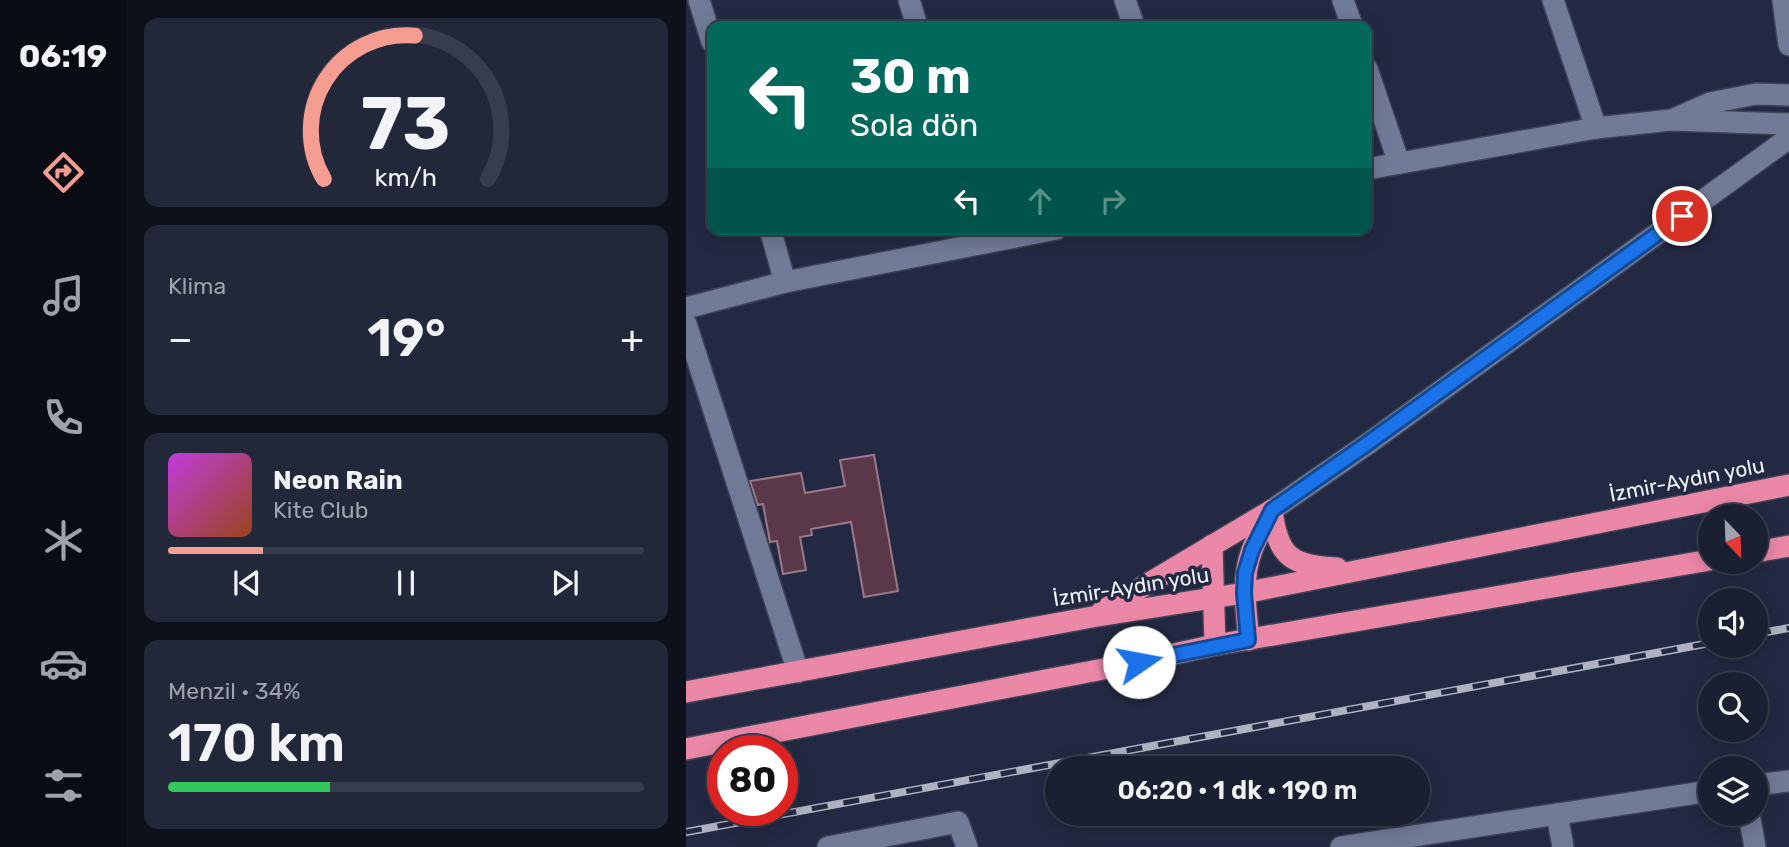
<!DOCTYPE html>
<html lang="tr">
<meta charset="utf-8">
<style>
:root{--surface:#1a1f32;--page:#23273a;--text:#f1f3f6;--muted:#9fa2ac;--line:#383d4d;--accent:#f59d90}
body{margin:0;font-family:Rubik,sans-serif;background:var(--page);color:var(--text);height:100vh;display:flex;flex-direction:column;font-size:26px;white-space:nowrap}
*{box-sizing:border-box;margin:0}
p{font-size:23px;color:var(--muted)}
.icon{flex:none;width:38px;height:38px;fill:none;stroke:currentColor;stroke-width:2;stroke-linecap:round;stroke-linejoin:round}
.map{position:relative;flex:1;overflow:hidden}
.details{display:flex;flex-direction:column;gap:18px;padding:18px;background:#0e111c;width:560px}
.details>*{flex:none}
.hud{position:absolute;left:21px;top:21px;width:665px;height:214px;border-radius:14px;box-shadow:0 4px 18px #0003,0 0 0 2px var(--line);background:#00695c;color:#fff;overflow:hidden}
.needle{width:46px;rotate:157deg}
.controls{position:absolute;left:1012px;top:504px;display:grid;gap:14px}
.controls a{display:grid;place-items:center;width:70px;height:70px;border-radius:50%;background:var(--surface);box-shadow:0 4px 18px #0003,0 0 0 2px var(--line);font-size:35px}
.speed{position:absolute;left:21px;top:735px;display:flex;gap:14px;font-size:35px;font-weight:700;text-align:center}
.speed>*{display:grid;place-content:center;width:91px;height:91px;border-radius:50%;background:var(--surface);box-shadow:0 4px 18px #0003,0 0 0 2px var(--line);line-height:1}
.speed .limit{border:10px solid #d22;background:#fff;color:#111}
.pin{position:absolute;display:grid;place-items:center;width:60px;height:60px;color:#fff;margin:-30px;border:4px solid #fff;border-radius:50%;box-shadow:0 2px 7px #0007}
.me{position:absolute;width:77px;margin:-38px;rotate:78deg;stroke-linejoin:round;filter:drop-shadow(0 0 5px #0008)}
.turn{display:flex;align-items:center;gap:24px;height:147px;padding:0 28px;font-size:32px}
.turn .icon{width:91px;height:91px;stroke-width:2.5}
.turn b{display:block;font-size:49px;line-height:60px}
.lanes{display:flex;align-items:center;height:66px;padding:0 28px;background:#0003;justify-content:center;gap:35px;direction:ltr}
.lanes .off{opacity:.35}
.big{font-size:52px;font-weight:600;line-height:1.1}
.details .tile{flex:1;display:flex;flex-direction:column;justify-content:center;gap:10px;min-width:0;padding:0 24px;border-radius:14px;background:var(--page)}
.details .dial{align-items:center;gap:0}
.dial svg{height:182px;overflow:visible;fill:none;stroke:var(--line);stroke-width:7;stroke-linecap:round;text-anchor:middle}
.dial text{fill:var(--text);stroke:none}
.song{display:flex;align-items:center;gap:21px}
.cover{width:84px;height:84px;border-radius:10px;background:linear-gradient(135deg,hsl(290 70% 55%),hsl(20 70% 35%))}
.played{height:7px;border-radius:4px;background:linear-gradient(90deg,var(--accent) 20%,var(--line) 20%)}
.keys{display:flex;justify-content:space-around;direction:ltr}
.heat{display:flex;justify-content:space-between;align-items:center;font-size:38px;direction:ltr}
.charge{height:10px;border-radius:5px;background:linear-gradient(90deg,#34c759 34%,var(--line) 0)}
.trip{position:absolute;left:359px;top:756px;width:385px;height:70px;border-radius:35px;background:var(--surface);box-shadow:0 4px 18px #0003,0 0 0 2px var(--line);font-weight:600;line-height:70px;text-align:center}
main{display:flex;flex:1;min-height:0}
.menu{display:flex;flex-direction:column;width:126px;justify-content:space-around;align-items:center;background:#0a0c14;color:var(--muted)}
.menu .icon{width:49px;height:49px}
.menu .selected{color:var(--accent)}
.menu b{font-size:32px;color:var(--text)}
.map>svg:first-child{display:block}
.green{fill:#384b3a}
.building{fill:#5a3749;stroke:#9a7989;stroke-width:2}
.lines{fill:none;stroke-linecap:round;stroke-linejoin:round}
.minor-casing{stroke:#3e4357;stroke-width:24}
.highway-casing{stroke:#3e4357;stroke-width:24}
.minor{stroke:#717a97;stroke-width:21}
.highway{stroke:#eb87a7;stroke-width:21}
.rail-casing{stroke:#aeb2c1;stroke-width:8}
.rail{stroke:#232942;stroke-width:5;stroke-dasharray:16;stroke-linecap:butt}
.route-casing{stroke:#114b97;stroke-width:18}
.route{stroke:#1a73e8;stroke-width:12}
.labels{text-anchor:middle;stroke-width:7;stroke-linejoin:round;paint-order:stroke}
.street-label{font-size:21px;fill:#eff3fd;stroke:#232942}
</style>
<main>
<nav class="menu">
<b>06:19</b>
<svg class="icon selected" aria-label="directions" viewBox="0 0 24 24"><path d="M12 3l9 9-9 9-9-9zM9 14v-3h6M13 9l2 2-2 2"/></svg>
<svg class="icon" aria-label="music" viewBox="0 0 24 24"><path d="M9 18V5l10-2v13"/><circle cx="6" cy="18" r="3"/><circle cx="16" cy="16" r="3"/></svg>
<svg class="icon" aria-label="phone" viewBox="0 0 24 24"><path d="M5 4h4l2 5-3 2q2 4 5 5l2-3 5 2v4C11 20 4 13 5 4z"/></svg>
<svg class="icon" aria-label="climate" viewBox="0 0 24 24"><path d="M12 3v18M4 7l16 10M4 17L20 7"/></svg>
<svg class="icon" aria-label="car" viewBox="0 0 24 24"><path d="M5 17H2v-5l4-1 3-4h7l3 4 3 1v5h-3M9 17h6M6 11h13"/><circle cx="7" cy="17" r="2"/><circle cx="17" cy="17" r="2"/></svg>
<svg class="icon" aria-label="filters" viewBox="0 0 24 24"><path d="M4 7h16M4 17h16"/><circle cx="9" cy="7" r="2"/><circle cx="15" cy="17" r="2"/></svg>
</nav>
<section class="details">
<div class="tile dial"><svg viewBox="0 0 100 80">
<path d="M14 69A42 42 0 1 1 86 69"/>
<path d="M14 69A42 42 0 0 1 54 6" stroke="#f59d90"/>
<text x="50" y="56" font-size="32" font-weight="700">73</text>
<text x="50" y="72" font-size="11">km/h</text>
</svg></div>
<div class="tile"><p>Klima</p>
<div class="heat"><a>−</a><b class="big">19°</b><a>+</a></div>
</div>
<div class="tile">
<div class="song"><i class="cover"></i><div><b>Neon Rain</b><p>Kite Club</p></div></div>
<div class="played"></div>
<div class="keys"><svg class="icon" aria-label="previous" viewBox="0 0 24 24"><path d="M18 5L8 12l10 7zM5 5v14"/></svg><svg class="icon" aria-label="pause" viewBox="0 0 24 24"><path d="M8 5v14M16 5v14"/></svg><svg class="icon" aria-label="next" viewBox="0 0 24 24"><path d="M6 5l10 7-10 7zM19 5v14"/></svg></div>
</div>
<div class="tile"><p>Menzil · 34%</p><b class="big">170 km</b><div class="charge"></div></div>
</section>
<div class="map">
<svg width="1103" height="847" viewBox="0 0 1103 847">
<rect width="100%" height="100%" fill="#232942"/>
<polygon class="green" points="507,564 508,582 461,589"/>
<polygon class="building" points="188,455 212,591 178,597 165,522 125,529 126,535 114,537 120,570 97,574 91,541 84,542 77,504 72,505 64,481 115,473 119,493 159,486 154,460"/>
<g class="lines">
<g class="minor-casing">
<g id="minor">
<polyline points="13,0 26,42"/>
<polyline points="223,0 231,26"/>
<polyline points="439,0 448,26"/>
<polyline points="657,0 666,26"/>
<polyline points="867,0 910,128"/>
<polyline points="1097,0 1103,45"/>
<polyline points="681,69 713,163"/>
<polyline points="990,118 1024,103 1070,94 1103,95"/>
<polyline points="681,169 910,128 985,120 1103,124"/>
<polyline points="84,229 99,282"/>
<polyline points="0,308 99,282 370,229"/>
<polyline points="0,324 112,672"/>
<polyline points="586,510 683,443 1103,138"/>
<polyline points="1069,785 1103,781"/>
<polyline points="871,814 877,847"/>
<polyline points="1063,814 1069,847"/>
<polyline points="142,847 272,822 281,847"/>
<polyline points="655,847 1024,791"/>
</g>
</g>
<g class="highway-casing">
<g id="highway">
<path d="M586 510C592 558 605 565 651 568"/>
<polyline points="526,545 529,645"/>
<polyline points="1069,552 1103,546"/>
<polyline points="416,611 586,510"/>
<path d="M563 640C560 610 555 579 566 550 571 537 579 523 586 510"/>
<polyline points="0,692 406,617 558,593 1103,485"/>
<polyline points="0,749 428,667 529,645 1024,560"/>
</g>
</g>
<use href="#minor" class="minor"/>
<use href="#highway" class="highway"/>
<g class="rail-casing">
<g id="rail">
<polyline points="1069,634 1103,628"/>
<polyline points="0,832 1024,643"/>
</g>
</g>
<use href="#rail" class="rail"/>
</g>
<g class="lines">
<g class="route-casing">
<polyline id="route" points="453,662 562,640 558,593 559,573 566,550 586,510 682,443 996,216"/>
</g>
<use href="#route" class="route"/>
</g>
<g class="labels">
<g class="street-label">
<text transform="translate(1001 480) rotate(-11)" y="7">İzmir-Aydın yolu</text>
<text transform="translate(445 587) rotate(-9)" y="7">İzmir-Aydın yolu</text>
</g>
</g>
</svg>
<div class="controls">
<a><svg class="needle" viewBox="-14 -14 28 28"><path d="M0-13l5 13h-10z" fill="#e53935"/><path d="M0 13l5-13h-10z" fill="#9fa2ac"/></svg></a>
<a><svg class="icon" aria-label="sound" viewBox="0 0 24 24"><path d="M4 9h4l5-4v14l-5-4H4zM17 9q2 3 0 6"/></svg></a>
<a><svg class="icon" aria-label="search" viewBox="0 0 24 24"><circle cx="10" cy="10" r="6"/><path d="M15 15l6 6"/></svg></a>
<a><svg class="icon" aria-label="layers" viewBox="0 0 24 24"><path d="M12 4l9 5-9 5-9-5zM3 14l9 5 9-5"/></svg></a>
</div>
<div class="speed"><div class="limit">80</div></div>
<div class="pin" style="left:996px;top:216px;background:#d93025"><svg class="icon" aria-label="arrive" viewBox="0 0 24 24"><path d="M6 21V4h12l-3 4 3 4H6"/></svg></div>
<svg class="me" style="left:453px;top:662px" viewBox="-20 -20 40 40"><circle r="19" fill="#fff"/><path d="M0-13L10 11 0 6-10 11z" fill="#1a73e8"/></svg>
<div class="trip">06:20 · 1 dk · 190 m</div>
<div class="hud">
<div class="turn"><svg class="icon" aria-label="left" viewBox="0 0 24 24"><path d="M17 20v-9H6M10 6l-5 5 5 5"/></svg><div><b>30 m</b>Sola dön</div></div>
<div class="lanes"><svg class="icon" aria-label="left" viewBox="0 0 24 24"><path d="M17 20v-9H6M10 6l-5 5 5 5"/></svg><svg class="icon off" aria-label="ahead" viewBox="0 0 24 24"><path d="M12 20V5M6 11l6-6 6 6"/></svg><svg class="icon off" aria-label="right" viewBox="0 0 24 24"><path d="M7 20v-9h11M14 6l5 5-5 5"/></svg></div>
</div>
</div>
</main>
